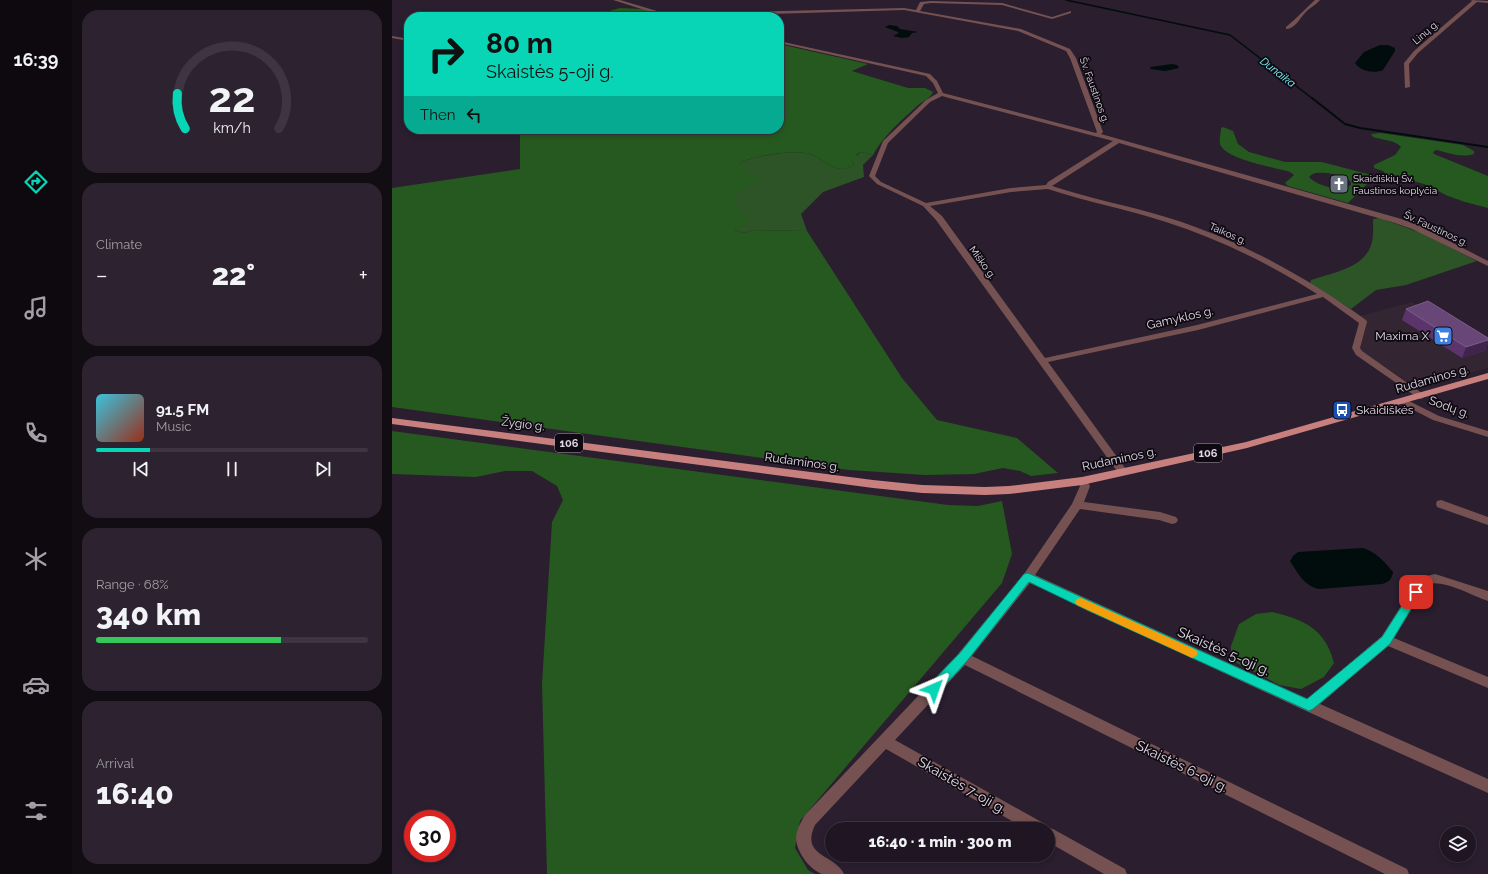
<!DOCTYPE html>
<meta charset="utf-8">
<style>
:root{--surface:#201623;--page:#2d2330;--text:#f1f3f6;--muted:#a29fa6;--line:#3d3541;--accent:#07d5b6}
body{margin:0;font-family:Raleway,sans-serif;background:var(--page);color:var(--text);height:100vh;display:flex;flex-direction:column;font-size:15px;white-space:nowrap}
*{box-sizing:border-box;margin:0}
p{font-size:13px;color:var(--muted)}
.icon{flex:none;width:22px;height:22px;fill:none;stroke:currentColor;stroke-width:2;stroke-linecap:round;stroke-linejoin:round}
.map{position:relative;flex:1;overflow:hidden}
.panel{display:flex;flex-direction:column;gap:10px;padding:10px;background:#120c13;width:320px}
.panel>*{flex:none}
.guide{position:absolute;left:12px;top:12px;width:380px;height:122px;border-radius:16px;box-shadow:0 2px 6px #0003,0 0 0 1px var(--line);background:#07d5b6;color:#111;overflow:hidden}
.fabs{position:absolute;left:1048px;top:826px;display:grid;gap:8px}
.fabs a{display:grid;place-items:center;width:36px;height:36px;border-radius:50%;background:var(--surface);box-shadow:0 2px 6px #0003,0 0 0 1px var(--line);font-size:20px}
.speed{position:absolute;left:12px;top:810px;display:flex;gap:8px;font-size:20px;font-weight:700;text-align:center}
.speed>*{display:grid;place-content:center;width:52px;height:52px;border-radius:50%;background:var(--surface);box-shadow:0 2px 6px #0003,0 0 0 1px var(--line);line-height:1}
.speed .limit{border:6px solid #d22;background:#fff;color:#111}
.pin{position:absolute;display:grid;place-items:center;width:34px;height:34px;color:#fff;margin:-17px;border-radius:8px;box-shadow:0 2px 6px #0006}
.me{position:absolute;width:44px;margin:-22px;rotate:43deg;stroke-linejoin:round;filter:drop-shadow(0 0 3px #0008)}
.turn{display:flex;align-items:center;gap:14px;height:84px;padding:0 16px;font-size:18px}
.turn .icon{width:52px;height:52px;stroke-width:2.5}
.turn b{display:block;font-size:28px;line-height:34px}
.then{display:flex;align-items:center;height:38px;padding:0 16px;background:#0003;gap:8px;font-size:15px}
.big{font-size:30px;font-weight:800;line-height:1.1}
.panel .card{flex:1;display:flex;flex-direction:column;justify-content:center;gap:6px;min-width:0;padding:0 14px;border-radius:16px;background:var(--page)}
.panel .dial{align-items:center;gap:0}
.dial svg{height:104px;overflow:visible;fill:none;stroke:var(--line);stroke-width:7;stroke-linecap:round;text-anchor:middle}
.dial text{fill:var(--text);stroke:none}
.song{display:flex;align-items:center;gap:12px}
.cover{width:48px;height:48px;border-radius:6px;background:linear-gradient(135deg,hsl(190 70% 55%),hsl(10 70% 35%))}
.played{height:4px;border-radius:2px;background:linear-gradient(90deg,var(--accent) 20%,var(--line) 20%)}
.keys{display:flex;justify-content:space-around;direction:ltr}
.heat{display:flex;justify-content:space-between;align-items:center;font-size:22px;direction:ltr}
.charge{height:6px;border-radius:3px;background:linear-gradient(90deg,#34c759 68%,var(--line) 0)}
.trip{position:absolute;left:433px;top:822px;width:230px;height:40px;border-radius:20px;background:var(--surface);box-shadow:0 2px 6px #0003,0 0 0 1px var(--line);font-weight:800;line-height:40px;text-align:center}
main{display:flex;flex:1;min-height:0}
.tabs{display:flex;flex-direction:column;width:72px;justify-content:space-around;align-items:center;background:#0d090e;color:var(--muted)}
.tabs .icon{width:28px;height:28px}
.tabs .selected{color:var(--accent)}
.tabs b{font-size:18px;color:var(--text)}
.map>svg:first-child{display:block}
.commercial{fill:#332531}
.green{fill:#2c5426}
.forest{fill:#26591f;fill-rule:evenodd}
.water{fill:#010c0c}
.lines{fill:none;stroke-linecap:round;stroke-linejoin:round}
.stream-far1{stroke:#010c0c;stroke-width:1.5}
.stream{stroke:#010c0c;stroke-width:2}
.minor{fill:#755251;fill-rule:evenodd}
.major{fill:#c7807d;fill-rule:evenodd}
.wall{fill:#5b346b}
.shaded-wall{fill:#41244e}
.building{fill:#694678;stroke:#7c5d89}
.route{fill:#07d5b6;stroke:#058a76}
.slow{fill:#f59e0b}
.labels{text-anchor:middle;stroke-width:3.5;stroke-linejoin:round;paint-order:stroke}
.far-street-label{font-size:10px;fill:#e0d8e4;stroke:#0f0a12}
.far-poi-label{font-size:10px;fill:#e0d8e4;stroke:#0f0a12;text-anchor:start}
.far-water-label{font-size:11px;font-style:italic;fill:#80f6fc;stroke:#0f0a12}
.shield{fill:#0f0a12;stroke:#a19aa5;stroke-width:1}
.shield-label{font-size:11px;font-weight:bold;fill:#e0d8e4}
.street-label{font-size:12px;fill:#e0d8e4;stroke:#0f0a12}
.poi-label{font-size:12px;fill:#e0d8e4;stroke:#0f0a12;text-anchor:end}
.near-street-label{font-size:14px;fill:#e0d8e4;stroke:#0f0a12}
</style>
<main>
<nav class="tabs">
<b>16:39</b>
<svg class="icon selected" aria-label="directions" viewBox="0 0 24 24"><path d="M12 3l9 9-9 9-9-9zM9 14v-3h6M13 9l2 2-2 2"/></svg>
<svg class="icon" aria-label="music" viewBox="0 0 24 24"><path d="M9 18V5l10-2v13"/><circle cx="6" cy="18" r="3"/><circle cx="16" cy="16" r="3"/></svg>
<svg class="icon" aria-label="phone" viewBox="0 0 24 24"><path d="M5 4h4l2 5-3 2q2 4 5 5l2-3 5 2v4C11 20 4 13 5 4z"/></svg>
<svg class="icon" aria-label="climate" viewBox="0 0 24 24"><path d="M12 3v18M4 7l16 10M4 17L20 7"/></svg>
<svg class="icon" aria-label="car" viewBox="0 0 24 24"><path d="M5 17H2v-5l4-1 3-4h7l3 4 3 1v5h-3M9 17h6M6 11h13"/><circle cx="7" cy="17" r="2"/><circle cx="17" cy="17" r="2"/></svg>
<svg class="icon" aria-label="filters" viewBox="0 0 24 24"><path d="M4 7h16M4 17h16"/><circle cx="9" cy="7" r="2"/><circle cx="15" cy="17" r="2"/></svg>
</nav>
<section class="panel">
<div class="card dial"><svg viewBox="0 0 100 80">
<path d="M14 69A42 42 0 1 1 86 69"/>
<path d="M14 69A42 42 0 0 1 8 42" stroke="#07d5b6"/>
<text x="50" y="56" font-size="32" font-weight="700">22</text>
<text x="50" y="72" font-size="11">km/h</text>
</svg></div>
<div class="card"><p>Climate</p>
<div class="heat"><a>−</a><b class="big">22°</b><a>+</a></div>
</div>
<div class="card">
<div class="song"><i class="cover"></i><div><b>91.5 FM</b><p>Music</p></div></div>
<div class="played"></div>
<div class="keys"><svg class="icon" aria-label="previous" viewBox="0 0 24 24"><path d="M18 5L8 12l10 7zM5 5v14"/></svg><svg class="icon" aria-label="pause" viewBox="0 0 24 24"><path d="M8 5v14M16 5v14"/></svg><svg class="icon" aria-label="next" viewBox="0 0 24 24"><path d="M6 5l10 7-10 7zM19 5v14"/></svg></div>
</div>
<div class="card"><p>Range · 68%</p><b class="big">340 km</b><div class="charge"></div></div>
<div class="card"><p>Arrival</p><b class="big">16:40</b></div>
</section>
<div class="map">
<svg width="1096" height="874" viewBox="0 0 1096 874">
<rect width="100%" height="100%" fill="#2a1e2f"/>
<polygon class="commercial" points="1020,302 1096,348 1096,368 1025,388 969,351 968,347 974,320 968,316"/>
<g class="green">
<path d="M469 152 481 155 471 165 472 177 431 192 409 214 415 231 362 230 352 233 342 230 343 192 350 161C368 156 396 150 414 153 431 155 442 178 462 165L459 160Z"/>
<path d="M988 218 1029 233 1085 261 1014 285 984 290 959 309 918 284 919 280C940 273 972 268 979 245 982 237 981 227 981 219Z"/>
</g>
<g class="forest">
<polygon points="228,8 251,9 276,17 196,17"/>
<path d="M387 44 476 64 460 71 516 88H533L541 92C538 99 531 101 525 106 508 122 492 135 481 155L469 152 465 154 464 157 459 160 462 165C442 178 431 155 414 153 397 150 367 156 350 161L349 169 369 182 343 192V206L358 221 342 230 352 233 362 230 415 231 510 378 545 420 625 438 666 473 639 476 628 471 611 468 582 474 533 475 457 470 0 407V188L128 169V129H387Z"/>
<path d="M831 127 841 131 846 144 857 152 893 162H930L983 176 991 175 993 173 991 171 982 168V165L1003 155 1009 147C1004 140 989 140 981 137L979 134 989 133 1071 145 1082 151V154C1069 158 1057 153 1044 150L1041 152 1042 154 1096 176V208L1073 202 1056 196 1032 184 1005 177H991L978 181 956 203 896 186 893 183 902 175 898 172C882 167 834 160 828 144 827 139 829 133 829 128ZM923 173C934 172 951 174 959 182V185C949 192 924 186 917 177L919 175Z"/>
<polygon points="0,431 556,505 586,506 610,501 620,554 610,583 408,821 403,848 416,870 423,874 155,874 150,684 160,522 171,500 165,486 140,471 113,471 84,477 0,474"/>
<path d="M880 612C913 620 933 629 942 663L932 677 909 689 887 685 839 660V646L847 624 864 614Z"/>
</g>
<g class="water">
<polygon points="497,25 505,26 508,29 526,32 520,33 517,37 510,38 501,36 507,33 506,32 493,27"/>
<path d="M988 45H996L1003 48V51L991 70C982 74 968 71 963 63L972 52Z"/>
<polygon points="780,64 785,65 787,68 773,71 758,69 759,67"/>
<path d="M971 548C984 552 992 561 1001 572 1000 579 997 582 990 584L927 589C912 586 906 573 898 561L901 556 906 552Z"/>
</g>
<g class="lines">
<polyline class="stream-far1" points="674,0 838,35 921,99"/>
<polyline class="stream" points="920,98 953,124 968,128 1096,147"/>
<g class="minor">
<path d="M221 0H228L275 14 512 8 524 10 528 2 539 1 610 3 660 17 679 11V13L660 19 610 5 539 3 532 4 528 11 629 29 678 49 684 58 711 132 709 134 1006 218 1026 225 1096 261V266L1020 229 1000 222 727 143 660 186C699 199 739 206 777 218 848 240 914 277 974 320L975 322 968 348 970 351 1034 396 1029 399 1026 398 964 355 960 348 967 323 931 297 806 330 656 362 736 472 731 475 727 474 544 220 531 206 485 184 477 176 491 141 534 100 546 93 541 83 534 76 387 43V41L538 74 545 81 551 93 704 133 705 132 678 58 674 51 626 31 512 10 275 17ZM550 96 557 98 721 141 656 182 654 185 619 188 534 203 489 182 483 176 496 143 538 102ZM656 189C694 202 735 209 774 222 827 239 878 264 925 294L805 325 653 358 550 216 538 206 619 192Z"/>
<path d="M923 0H928C924 5 917 8 913 13 908 18 903 29 894 29V27C905 18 913 9 923 0Z"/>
<polygon points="1079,0 1096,1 1096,3 1085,2 1026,53 1017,64 1018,87 1013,88 1012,63 1022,51 1080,1"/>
<polygon points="0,36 17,39 17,41 0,38"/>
<polygon points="1011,398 1047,416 1096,431 1096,437 1041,420 1008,403 1006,401 1008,399"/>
<path d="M690 477 694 479 698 486 692 502 768 512 784 517 786 520 784 523 780 524 767 520 688 509 643 575 916 699 990 636 1027 578 1043 574 1096 591V601C1078 595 1054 580 1035 584L1002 638 1096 677V688L996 646 928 704 1096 779V793L912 710 638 583 580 656 1015 869 1017 874H993L573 665 503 740 653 824 655 827 661 829 733 869 735 874H712L656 842V829H634L494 749 423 825C408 857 443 854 452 874 445 874 435 874 430 874 417 869 405 852 404 839 404 830 409 822 413 815L566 654 632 574 680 504 688 486 685 481 686 479Z"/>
<polygon points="1049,500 1096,517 1096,525 1045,507 1044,504 1045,501"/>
</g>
<polygon class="major" points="1096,373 1096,379 855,448 690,485 617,494 593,495 530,493 481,488 0,424 0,418 481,480 530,485 593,487 617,486 690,477 854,442"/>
</g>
<polygon class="wall" points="1014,309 1096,338 1096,344 1093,351 1070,358 1010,320"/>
<polygon class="shaded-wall" points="1096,340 1096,344 1093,351 1070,358 1074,347"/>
<polygon class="building" points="1036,301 1096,338 1096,340 1074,347 1014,309"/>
<polygon class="route" points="636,573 915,699 990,637 1020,590 1024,588 1027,590 1029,592 998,644 921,709 917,711 697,611 637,582 575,661 546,693 542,694 537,693 536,689 537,685 567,654 632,574"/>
<polygon class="slow" points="689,598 804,650 806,653 804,656 800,658 796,656 685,605 683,602 685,599"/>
<defs>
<g id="church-square" transform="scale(1)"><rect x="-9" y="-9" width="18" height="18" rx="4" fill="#6b7280" stroke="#0f0a12"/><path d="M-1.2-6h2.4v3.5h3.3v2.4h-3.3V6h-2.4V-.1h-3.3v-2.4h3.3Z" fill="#fff"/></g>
<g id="supermarket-square" transform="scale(1)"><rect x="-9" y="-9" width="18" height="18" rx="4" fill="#3f7fe0" stroke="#0f0a12"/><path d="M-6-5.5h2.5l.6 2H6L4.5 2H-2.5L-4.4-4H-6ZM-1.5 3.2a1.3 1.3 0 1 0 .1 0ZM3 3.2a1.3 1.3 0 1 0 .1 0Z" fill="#fff"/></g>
<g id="bus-square" transform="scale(1)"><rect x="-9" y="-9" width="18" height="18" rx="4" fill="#1a4fb4" stroke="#0f0a12"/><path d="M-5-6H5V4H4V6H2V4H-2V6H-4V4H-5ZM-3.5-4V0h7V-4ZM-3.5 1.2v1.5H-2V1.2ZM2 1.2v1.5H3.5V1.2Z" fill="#fff"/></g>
</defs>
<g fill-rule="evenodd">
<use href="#church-square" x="947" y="184"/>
<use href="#supermarket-square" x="1051" y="336"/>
<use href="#bus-square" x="950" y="410"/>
</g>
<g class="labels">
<g class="far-street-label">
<text transform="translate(1033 32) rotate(-41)" y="4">Linų g.</text>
<text transform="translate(703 90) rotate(70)" y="4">Šv. Faustinos g.</text>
<text transform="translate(1044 228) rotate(25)" y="4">Šv. Faustinos g.</text>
<text transform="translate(836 233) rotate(24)" y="4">Taikos g.</text>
<text transform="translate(591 262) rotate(54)" y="4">Miško g.</text>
</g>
<g class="far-poi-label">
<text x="961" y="182">Skaidiškių Šv.<tspan x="961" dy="12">Faustinos koplyčia</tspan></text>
</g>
<g class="far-water-label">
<text transform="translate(886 72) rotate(38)" y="4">Dunaika</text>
</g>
<g class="shield">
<rect x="163" y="434" width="28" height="18" rx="3"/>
<rect x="802" y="444" width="28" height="18" rx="3"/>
</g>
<g class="shield-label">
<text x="177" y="447">106</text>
<text x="816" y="457">106</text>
</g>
<g class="street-label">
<text transform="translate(788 318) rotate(-13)" y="4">Gamyklos g.</text>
<text transform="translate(1040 379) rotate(-16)" y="4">Rudaminos g.</text>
<text transform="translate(1057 407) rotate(20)" y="4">Sodų g.</text>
<text transform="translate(131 424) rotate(7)" y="4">Žygio g.</text>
<text transform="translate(727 459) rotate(-12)" y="4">Rudaminos g.</text>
<text transform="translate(410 462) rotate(8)" y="4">Rudaminos g.</text>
</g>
<g class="poi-label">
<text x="1037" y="340">Maxima X</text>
<text x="964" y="414" text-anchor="start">Skaidiškės</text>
</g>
<g class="near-street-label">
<text transform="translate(832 651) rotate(24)" y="5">Skaistės 5-oji g.</text>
<text transform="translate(790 766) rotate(26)" y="5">Skaistės 6-oji g.</text>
<text transform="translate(570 785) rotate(30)" y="5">Skaistės 7-oji g.</text>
</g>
</g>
</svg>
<div class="fabs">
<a><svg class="icon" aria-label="layers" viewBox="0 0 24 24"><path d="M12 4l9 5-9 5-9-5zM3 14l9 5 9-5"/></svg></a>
</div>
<div class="speed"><div class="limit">30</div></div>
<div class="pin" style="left:1024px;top:592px;background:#d93025"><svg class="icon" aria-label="arrive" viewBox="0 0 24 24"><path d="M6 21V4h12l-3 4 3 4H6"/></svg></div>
<svg class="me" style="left:542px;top:689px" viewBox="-20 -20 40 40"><path d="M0-17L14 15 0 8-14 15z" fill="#07d5b6" stroke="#fff" stroke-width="4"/></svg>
<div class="trip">16:40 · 1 min · 300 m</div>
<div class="guide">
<div class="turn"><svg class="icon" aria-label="right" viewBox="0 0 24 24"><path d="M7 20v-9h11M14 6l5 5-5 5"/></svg><div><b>80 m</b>Skaistės 5-oji g.</div></div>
<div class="then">Then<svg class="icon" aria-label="left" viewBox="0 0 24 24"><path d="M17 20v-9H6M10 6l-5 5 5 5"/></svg></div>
</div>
</div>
</main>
